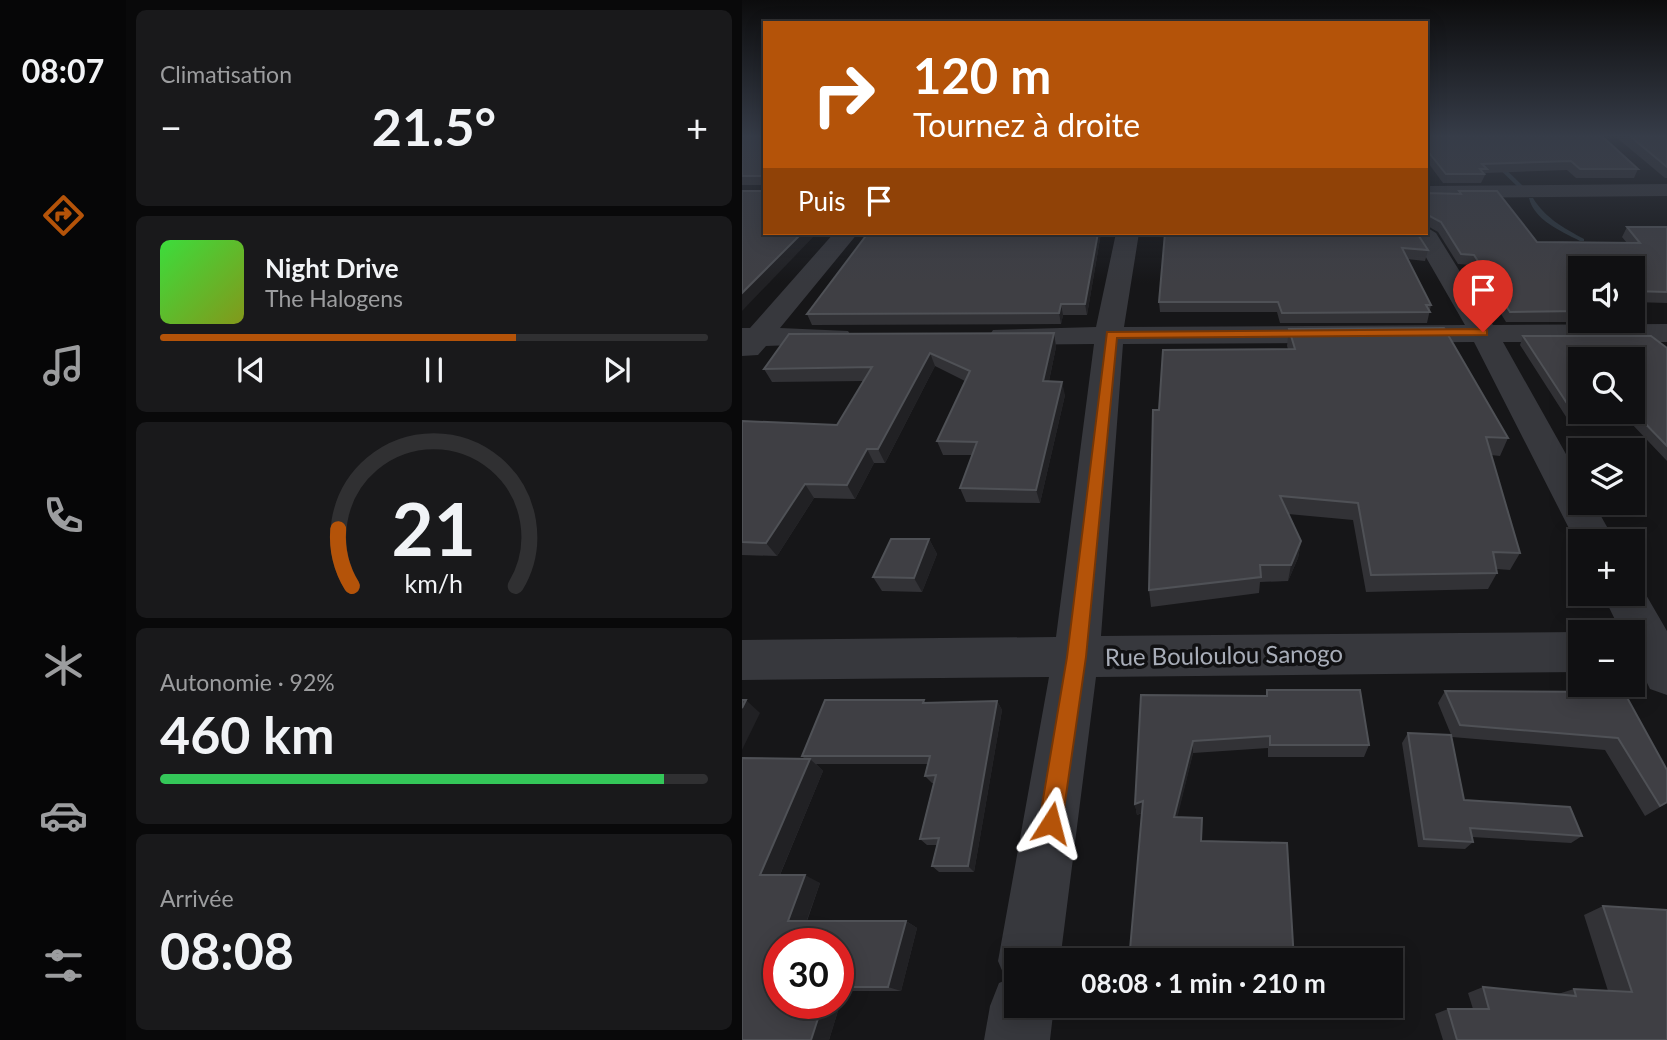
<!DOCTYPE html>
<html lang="fr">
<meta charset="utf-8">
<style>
:root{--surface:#101012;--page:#19191b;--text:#f1f3f6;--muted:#9c9d9f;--line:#303032;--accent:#b45309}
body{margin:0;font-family:Lato,sans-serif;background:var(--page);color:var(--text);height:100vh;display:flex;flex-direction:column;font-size:26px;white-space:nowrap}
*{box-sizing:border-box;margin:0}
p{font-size:23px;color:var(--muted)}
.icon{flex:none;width:38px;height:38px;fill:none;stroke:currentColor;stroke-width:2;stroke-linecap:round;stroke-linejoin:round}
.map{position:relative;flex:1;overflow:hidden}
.sheet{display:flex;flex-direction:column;gap:10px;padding:10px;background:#09090a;width:616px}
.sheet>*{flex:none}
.hud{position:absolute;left:21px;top:21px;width:665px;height:214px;border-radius:0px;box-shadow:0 4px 18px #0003,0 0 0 2px var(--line);background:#b45309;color:#fff;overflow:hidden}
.fabs{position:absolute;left:826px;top:256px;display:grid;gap:14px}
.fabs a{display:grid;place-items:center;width:77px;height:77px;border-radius:0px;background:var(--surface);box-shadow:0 4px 18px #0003,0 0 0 2px var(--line);font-size:35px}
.speed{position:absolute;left:21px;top:928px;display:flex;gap:14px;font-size:35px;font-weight:700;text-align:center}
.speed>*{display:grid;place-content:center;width:91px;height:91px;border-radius:50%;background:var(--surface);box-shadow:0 4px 18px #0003,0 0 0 2px var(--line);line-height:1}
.speed .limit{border:10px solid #d22;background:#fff;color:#111}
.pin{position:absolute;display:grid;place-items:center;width:60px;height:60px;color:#fff;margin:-72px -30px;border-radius:50% 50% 50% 0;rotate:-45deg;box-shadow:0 0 7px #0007}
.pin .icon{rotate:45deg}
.me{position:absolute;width:77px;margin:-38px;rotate:9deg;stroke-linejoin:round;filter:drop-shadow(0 0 5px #0008)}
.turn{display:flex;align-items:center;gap:24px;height:147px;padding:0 35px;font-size:32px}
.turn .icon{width:91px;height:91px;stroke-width:2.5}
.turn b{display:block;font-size:49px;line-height:60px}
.then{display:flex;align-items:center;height:66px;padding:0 35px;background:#0003;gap:14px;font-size:26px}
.big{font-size:52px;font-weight:700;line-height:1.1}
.sheet .card{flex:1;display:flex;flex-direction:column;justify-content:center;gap:10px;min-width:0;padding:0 24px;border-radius:10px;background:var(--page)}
.sheet .dial{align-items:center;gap:0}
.dial svg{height:182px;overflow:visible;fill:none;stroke:var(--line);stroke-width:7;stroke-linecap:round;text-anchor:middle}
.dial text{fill:var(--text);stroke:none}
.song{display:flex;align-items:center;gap:21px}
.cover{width:84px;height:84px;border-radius:10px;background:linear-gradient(135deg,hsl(120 70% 55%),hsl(70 70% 35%))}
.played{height:7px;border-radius:4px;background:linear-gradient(90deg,var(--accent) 65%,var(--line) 65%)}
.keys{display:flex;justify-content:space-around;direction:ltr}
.heat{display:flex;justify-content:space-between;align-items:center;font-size:38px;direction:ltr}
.charge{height:10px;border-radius:5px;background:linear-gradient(90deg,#34c759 92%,var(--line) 0)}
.trip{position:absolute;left:262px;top:948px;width:399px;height:70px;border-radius:0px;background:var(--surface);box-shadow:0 4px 18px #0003,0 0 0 2px var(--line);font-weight:700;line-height:70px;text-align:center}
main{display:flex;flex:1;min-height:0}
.tab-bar{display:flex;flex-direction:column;width:126px;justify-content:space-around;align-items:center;background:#060607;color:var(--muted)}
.tab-bar .icon{width:49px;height:49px}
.tab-bar .current{color:var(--accent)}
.tab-bar b{font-size:32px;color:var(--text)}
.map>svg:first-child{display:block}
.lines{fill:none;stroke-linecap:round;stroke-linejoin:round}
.stream{fill:#2c353c;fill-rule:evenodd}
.minor{fill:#37383d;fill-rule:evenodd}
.wall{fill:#323236;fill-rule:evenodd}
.shaded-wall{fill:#212124}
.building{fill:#3f3f44;stroke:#4f5156;stroke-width:2;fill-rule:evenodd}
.route{fill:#b45309;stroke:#753606;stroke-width:2}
.labels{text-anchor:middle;stroke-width:7;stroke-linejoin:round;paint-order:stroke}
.street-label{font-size:24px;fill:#a8adb8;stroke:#111113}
</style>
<main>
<nav class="tab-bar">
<b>08:07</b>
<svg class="icon current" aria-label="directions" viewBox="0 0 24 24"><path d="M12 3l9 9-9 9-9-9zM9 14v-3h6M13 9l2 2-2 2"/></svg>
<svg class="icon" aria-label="music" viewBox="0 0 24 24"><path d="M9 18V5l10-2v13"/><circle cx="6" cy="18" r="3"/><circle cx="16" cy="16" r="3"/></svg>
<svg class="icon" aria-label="phone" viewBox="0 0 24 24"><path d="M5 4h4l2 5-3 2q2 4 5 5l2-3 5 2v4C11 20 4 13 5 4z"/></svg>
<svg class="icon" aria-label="climate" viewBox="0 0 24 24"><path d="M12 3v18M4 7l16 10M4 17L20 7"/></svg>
<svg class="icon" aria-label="car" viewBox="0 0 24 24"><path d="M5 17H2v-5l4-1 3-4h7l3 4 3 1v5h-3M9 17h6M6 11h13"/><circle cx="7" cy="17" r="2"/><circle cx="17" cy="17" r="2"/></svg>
<svg class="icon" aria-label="filters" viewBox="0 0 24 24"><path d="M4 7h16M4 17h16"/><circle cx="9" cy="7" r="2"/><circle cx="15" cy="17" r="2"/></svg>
</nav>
<section class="sheet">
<div class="card"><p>Climatisation</p>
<div class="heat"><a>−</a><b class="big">21.5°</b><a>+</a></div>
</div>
<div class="card">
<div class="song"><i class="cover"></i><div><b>Night Drive</b><p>The Halogens</p></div></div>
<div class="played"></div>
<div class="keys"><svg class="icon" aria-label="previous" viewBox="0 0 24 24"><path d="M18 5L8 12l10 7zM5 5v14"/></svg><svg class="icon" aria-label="pause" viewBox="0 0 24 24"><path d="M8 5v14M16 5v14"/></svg><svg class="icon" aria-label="next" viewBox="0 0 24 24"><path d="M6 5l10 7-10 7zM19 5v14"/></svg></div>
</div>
<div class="card dial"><svg viewBox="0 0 100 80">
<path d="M14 69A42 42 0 1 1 86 69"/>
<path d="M14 69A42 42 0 0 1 8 44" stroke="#b45309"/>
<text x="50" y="56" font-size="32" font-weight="700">21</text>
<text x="50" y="72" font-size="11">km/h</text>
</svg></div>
<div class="card"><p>Autonomie · 92%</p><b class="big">460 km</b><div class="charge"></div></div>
<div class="card"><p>Arrivée</p><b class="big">08:08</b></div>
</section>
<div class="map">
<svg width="925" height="1040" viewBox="0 0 925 1040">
<rect width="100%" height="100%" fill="#161618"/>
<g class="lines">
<g class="stream">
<polygon points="751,161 755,161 781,186 781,188 777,188 751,163"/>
<path d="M787 198H791C803 218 822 228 842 239V241H838C819 231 792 220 787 198Z"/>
</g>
<g class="minor">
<polygon points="925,184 925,196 684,198 684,186"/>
<polygon points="684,227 694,233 751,325 925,324 925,342 761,342 838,479 838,502 851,502 873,541 838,541 838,550 732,342 381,344 359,636 838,632 838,672 354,677 318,961 275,961 275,1006 312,1006 308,1040 242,1040 248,1006 257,983 264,980 256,961 307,677 0,680 0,640 314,637 352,344 261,345 251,342 247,336 251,330 354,327 374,233 397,233 382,327 723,325 670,233 684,233"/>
<polygon points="92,233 116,233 38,328 106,331 110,337 106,343 24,346 16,355 0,356 0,328 8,328"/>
<polygon points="891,579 896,581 925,631 925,695 908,689 891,654 891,632 879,632 860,593 891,593"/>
</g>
</g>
<g class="wall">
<polygon points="0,137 23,137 23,233 20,185 0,185"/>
<polygon points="684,137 896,169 892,178 834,178 825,170 744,173 739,183 701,183 684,160"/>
<polygon points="874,137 925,137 925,178 923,178"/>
<polygon points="717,191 795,242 885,243 880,237 885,227 925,227 925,303 891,302 891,268 838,268 838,320 874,320 874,322 764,322 729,265 716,264 696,232 684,225 684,193 716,194"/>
<polygon points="359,233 345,315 321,315 319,324 70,325 65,314"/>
<polygon points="675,233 686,250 683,261 665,259 689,305 685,323 538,323 535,312 418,312 417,302"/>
<polygon points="547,329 766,438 758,456 749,455 778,553 768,570 755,569 755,573 746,589 624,592 611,520 546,514 559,541 556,558 546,581 518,582 517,593 409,607 407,590 417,410 546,349 545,346"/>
<polygon points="312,333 314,347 307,381 323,395 298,503 224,502 218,488 230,455 201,455 195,441 223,381 193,366 143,463 132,463 113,499 72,498 35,556 0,555 0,421 95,425 122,381 30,382 22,369"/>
<polygon points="781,336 925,348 925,461 888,422 828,423 778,345"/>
<polygon points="187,539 195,554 180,592 140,591 131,577"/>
<polygon points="525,690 627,745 622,757 526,757 526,748 451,753 435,817 460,841 552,961 400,813 395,815 393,804 399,695 524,696"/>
<polygon points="703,691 882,692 925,770 925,803 903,816 863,750 710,737 696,703"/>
<path d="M255 701 260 710 232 872H197L190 866 195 845H185L178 839 192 783H190L183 776 186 764H74L81 771 38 875 78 883 65 921H164L175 928 159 991H102L87 1040H0L63 759 60 756 184 703ZM37 943H96V1003Z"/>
<polygon points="666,733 722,800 840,836 829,843 730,837 731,842 723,849 676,847 660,743"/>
<polygon points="861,906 925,1040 701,1040 693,1014 706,1009 731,1009 726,993 741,987 816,994 832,989 866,991 842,915"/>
</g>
<g class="shaded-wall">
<polygon points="60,233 75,233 0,311 0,293"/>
<polygon points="356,233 359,233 345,315 343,304"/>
<polygon points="319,304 321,315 319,324 317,313"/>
<polygon points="312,333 314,347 304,395 301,381"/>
<polygon points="188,353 193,366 143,463 136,449"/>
<polygon points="320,382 323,395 298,503 294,490"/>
<polygon points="125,449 132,463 113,499 105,485"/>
<polygon points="63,484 72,498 35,556 24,543"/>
<polygon points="187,539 195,554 180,592 172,578"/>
<polygon points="559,541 556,558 546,581 549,565"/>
<polygon points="4,700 18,713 0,750 0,708"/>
<polygon points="255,701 260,710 232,872 226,866"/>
<polygon points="451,741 451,753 433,827 432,817"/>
<polygon points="68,759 81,771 34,884 18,875"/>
<polygon points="401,801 403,811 395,815 393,804"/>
<polygon points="63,875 78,883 62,928 46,921"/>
<polygon points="164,921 175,928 159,991 146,987"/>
<polygon points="96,990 102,991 87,1040 69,1040 81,1003 96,1003"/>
</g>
<g class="building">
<polygon points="0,137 23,137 23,233 60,233 0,293 0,191 20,191 20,176 0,176"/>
<polygon points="684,137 861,137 896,169 838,169 829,161 740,164 745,169 738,169 742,174 704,174 684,149"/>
<polygon points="889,137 925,137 925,167"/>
<polygon points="717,191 755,191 795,242 898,243 885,227 925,227 925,292 891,291 891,268 838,268 838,311 768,312 732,255 719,254 699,222 686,215 684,219 684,193 719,194"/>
<polygon points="126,233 356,233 343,304 319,304 317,313 65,314"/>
<polygon points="423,233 675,233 686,250 660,248 689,305 684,305 688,312 540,313 536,302 417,302"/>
<polygon points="702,328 766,438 744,437 778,553 751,552 755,573 629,575 616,503 538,496 559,541 549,565 518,565 519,577 407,590 411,410 417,410 421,350 553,349 547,329"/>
<polygon points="312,333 301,381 320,382 294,490 218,488 235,442 195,441 228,371 188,353 136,449 125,449 105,485 63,484 24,543 0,542 0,421 95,425 130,367 22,369 47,334"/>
<path d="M781 336H909L925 348V446L893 413 832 414ZM838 359H891V411H838Z"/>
<polygon points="149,539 187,539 172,578 131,577"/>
<polygon points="525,690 618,690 627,745 528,745 528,736 451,741 432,817 460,818 459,841 545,843 552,961 387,961 401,801 393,804 399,695 525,696"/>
<polygon points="703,691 882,692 925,770 925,802 918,806 876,738 718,725"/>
<polygon points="0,700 4,700 0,708"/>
<polygon points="83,700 182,700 181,703 255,701 226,866 190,866 197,838 178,839 194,775 183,776 188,756 60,756"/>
<polygon points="666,733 709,735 722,800 828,807 840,836 728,828 731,842 682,839"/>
<polygon points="0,758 68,759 18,875 63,875 46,921 164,921 146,987 96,987 96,943 37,943 37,1003 81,1003 69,1040 0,1040"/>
<polygon points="861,906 925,910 925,1040 715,1040 706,1009 747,1009 741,987 834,996 832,989 890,992"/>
</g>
<linearGradient id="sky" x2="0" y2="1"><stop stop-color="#0c0c0d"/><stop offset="0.48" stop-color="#363c48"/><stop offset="1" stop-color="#363c48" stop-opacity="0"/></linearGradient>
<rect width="925" height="283" fill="url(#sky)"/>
<polygon class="route" points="741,329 745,330 745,335 375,338 344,657 320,823 317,831 309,834 301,831 297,823 325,657 365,332"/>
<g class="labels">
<g class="street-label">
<text transform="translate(482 656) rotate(-1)" y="8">Rue Bouloulou Sanogo</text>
</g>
</g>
</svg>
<div class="fabs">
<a><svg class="icon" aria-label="sound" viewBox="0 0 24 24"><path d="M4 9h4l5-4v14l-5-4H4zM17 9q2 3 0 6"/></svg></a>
<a><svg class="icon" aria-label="search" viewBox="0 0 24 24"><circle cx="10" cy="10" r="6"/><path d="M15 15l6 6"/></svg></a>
<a><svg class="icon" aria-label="layers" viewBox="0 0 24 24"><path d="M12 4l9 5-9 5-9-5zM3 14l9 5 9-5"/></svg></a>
<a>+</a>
<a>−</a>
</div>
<div class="speed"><div class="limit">30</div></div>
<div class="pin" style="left:741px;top:332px;background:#d93025"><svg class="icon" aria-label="arrive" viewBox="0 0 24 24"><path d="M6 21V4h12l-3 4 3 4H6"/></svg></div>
<svg class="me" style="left:309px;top:823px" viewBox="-20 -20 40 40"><path d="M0-17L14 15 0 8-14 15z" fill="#b45309" stroke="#fff" stroke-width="4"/></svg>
<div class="trip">08:08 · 1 min · 210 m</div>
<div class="hud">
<div class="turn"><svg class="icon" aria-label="right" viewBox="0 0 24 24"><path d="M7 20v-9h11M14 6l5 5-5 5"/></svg><div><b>120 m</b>Tournez à droite</div></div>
<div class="then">Puis<svg class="icon" aria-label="arrive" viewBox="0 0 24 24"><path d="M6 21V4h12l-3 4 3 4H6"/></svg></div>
</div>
</div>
</main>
